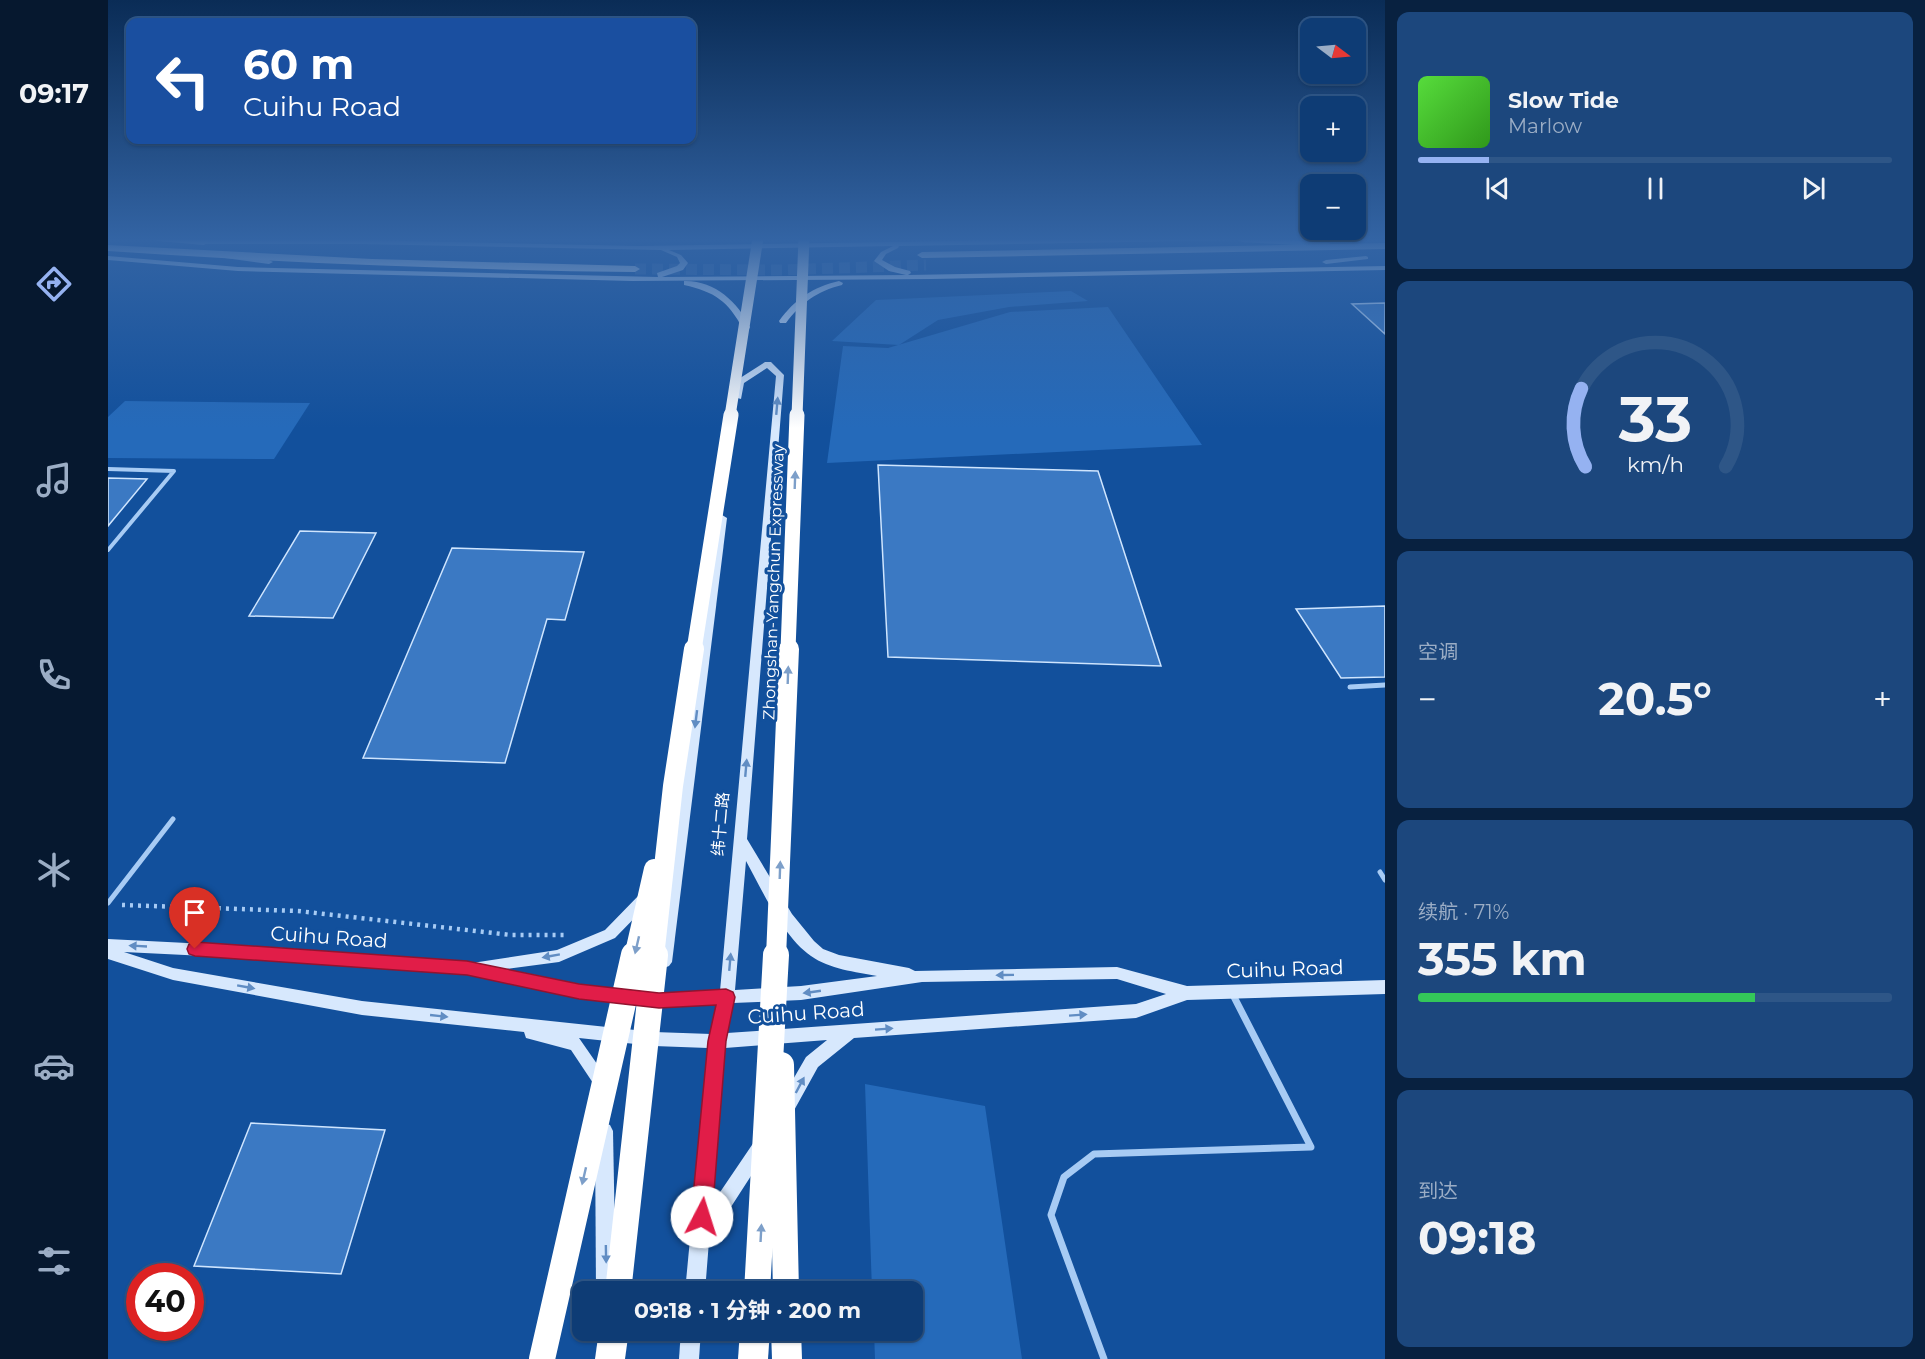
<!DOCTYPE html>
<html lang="zh">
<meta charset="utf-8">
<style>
:root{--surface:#0e3c75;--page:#1c477d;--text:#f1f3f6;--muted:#9badc5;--line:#2e5687;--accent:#95b2f1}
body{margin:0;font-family:Montserrat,"Noto Sans SC",sans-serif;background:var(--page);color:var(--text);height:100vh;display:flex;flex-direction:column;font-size:22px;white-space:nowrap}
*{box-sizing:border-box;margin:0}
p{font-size:20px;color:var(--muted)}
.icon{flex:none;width:33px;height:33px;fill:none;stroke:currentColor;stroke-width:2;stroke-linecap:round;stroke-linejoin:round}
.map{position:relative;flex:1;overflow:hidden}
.panel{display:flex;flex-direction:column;gap:12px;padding:12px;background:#082140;width:540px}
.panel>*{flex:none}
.guide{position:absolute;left:18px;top:18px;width:570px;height:126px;border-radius:12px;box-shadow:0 2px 4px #0004,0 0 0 2px var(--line);background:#1a4fa0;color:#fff;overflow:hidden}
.needle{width:39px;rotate:106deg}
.buttons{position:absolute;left:1192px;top:18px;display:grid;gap:12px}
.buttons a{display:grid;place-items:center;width:66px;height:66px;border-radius:12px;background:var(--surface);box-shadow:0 2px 4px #0004,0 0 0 2px var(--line);font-size:30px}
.speed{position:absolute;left:18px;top:1263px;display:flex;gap:12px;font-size:30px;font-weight:700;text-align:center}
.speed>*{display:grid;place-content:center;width:78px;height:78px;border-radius:50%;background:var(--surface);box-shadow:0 2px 4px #0004,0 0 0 2px var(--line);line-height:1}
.speed .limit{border:9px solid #d22;background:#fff;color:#111}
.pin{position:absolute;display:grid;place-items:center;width:51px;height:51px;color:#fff;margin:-62px -26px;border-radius:50% 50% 50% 0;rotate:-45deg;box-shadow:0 0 6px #0007}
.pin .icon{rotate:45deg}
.me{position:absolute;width:66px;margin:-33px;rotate:5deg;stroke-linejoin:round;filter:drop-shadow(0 0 4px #0008)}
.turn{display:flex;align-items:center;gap:21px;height:126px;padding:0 18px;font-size:27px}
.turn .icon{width:78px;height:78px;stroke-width:2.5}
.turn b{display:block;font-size:42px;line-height:51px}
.big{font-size:45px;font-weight:700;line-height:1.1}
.panel .tile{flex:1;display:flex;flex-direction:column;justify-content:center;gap:9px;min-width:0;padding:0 21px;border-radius:12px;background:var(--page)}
.panel .dial{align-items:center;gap:0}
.dial svg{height:156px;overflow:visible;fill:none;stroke:var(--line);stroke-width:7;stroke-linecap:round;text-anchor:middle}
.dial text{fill:var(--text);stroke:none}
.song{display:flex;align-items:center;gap:18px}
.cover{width:72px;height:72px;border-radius:9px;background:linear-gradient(135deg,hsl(110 70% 55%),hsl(110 70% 35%))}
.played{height:6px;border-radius:3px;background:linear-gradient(90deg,var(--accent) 15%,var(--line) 15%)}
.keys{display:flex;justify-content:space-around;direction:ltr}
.heat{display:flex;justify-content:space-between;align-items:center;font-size:33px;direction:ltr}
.charge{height:9px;border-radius:4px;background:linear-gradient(90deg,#34c759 71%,var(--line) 0)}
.trip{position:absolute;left:464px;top:1281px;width:351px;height:60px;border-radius:12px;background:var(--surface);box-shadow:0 2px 4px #0004,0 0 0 2px var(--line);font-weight:700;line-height:60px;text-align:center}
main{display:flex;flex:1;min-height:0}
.menu{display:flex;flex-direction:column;width:108px;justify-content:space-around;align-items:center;background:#06182f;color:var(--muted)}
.menu .icon{width:42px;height:42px}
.menu .current{color:var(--accent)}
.menu b{font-size:27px;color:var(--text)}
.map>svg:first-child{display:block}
.green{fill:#256aba}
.building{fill:#3b79c3;stroke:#cfe5fe;stroke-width:1.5}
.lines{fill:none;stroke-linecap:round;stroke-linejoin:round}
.highway-tunnel{stroke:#366aab;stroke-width:11;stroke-dasharray:11 6;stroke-linecap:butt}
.path{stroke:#a7cbf4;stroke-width:4.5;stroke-dasharray:3 5;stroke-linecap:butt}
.lane-far2{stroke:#a7cbf4;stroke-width:4}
.lane-far1{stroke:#a7cbf4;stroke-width:5}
.lane{stroke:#a7cbf4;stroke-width:7}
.secondary{fill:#d7e8fd;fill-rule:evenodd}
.highway{fill:#fff;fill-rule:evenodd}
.highway-bridge-far3{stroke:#fff;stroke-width:11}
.highway-bridge-far2{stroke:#fff;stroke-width:15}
.highway-bridge-far1{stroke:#fff;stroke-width:20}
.highway-bridge{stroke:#fff;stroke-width:26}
.oneway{fill:#618dc3}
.oneway2{fill:#7d9fc9}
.route{fill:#e11d48;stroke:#92132f;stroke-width:1.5}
.labels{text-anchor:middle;stroke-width:6;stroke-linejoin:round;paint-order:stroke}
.street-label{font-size:16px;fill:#fff;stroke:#12509c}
.near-street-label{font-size:20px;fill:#fff;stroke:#12509c}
</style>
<main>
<nav class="menu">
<b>09:17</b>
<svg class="icon current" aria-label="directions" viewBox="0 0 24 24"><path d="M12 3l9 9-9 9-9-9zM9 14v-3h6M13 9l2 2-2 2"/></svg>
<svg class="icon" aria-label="music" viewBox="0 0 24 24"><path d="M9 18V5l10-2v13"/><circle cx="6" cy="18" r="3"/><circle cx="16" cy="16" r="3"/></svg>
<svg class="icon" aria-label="phone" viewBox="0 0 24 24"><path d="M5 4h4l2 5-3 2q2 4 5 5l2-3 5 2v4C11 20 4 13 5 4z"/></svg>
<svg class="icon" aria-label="climate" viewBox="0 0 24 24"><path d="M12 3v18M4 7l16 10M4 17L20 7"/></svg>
<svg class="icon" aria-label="car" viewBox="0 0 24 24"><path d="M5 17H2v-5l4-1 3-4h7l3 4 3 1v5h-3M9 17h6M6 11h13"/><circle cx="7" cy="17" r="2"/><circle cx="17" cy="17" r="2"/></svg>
<svg class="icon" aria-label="filters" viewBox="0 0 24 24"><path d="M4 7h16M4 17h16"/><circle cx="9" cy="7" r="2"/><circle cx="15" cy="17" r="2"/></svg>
</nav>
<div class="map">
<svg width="1277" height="1359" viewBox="0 0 1277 1359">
<rect width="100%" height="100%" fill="#12509c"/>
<g class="green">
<polygon points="963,291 980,301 901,307 830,320 791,345 724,341 768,300"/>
<polygon points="1000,307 1094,445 719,463 735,346 780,348 902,312"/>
<polygon points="17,401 202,403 166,459 0,458 0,417"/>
<polygon points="757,1084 877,1106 914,1359 767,1359 766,1331 804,1330 804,1292 764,1291"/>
</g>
<g class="building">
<polygon points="1277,303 1277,334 1244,304"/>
<polygon points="770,465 990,471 1053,666 780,657"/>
<polygon points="0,478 39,479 0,526"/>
<polygon points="192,531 268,533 225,618 141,616"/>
<polygon points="344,548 476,552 457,620 439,619 397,763 255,758"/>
<polygon points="1277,606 1277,677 1233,678 1188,609"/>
<polygon points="143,1123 277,1130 233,1274 86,1266"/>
</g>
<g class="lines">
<polyline class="highway-tunnel" points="527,269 674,270 818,265"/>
<polyline class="path" points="14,905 190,911 403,935 458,935"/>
<polyline class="lane-far2" points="0,469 66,471 0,550"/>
<g class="lane-far1">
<polyline points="1242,687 1277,685"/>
<polyline points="1272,872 1277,880"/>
<polyline points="0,903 65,819"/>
</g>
<polyline class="lane" points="996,1359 943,1215 956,1177 986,1154 1203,1147 1124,993"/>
<g class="secondary">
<path d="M1027 238H1143L1221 243 1224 245 1221 247 1134 242 1131 240 791 246 790 248 778 254 774 260 787 267 802 271 803 273 800 275 1277 266V270L823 279 524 281 130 271 0 260V256L130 267 550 277 549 273 569 266 572 263 569 257 553 250 253 244H94L91 242 94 240H253L531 246ZM785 246 773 252 766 261 781 271 798 275 554 277 575 270 580 263 573 255 561 250Z"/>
<polygon points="119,255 161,260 165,262 161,264 117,258 117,256"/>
<polygon points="1258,256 1260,257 1260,259 1218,264 1214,262 1218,260"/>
<path d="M576 281C606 280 630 302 642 327L641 329H635C620 301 607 292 576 285Z"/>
<path d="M731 281 735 283 734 285C709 291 693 303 678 323H672L671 321C687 299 705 287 731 281Z"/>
<path d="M657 362H663L676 375 639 839 684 914 706 941 715 949 731 955 801 968 807 971 1009 967 1079 986 1277 980V994L1079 1000 1028 1018 746 1038 710 1067 684 1114 678 1116 672 1114 669 1108 672 1102 698 1057 719 1040 617 1048 604 1204 646 1142 652 1140 658 1142 661 1148 601 1241 597 1292H577L600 1048 546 1046 471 1038 503 1084 501 1089 495 1092 489 1089 463 1050 418 1038 416 1032 254 1015 65 980 0 959V939L176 948 364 963 449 950 497 930 533 893 538 891 543 893 545 897 543 901 507 938 451 962 398 969 471 984 518 990 524 992 526 997 524 1002 518 1004 471 998 359 974 176 960 16 952 65 968 254 1001 546 1032 603 1034 609 1004 551 1008 533 1004 531 999 533 994 539 992 551 994 612 991 668 376 659 368 636 383 633 399 626 397 629 380ZM638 861C654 890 675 937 703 956 721 969 748 972 769 976L693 986 627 990ZM1009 979 1058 994 1028 1004 619 1033 625 1003 693 1000 814 982Z"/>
<polygon points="614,515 619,518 564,962 561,966 556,968 551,966 548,962 609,518"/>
<polygon points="496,1123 502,1125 505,1131 508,1292 488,1292 487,1131 490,1125"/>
<polygon points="573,1330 593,1330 591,1359 571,1359"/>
</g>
<g class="highway">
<path d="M45 238C60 237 88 233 101 242L96 245 50 241Z"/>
<polygon points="1277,243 1277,249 814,258 809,255 814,252"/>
<path d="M0 245 264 259 527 266 532 269 527 272C351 270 176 263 0 251Z"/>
<polygon points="491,1330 521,1330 517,1359 487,1359"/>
<polygon points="632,1330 662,1330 660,1359 630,1359"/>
<polygon points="663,1330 693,1330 694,1359 664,1359"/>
</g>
<g class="highway-bridge-far3">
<polyline points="622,416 650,238"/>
<polyline points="689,416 696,238"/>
</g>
<g class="highway-bridge-far2">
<polyline points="586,650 623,415"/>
<polyline points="680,650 689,415"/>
</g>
<g class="highway-bridge-far1">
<polyline points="526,957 546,869"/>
<polyline points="546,957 565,786 586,649"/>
<polyline points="668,957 681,649"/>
</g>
<g class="highway-bridge">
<polyline points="673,1065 678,1292"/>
<polyline points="510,1292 547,955"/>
<polyline points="649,1292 668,955"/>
<polyline points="434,1359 526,955"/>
</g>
</g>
<defs><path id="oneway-solid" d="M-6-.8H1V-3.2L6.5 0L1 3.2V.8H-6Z" transform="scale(1.5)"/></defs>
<g class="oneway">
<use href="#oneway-solid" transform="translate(669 406) rotate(-85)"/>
<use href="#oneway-solid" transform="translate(588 719) rotate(97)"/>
<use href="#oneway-solid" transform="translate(638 768) rotate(-85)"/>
<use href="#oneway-solid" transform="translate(30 946) rotate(-177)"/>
<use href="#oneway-solid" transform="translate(443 956) rotate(170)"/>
<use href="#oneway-solid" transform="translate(622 962) rotate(-85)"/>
<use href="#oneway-solid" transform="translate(897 975) rotate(179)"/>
<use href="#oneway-solid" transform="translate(138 987) rotate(10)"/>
<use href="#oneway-solid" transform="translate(704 992) rotate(172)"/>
<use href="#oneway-solid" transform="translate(970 1015) rotate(-4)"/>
<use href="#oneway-solid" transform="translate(331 1016) rotate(6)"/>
<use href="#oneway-solid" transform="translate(776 1029) rotate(-4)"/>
<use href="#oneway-solid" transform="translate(692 1085) rotate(-62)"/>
<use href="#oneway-solid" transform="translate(498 1254) rotate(89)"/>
</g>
<g class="oneway2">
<use href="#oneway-solid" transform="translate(687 480) rotate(-88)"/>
<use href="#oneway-solid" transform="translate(680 675) rotate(-88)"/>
<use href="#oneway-solid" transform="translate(672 870) rotate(-88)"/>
<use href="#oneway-solid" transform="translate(529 945) rotate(103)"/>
<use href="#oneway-solid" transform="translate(476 1176) rotate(103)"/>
<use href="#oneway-solid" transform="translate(653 1233) rotate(-87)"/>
</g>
<linearGradient id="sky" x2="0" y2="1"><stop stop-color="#0a2c56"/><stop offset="0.56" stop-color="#3364a4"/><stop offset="1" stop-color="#3364a4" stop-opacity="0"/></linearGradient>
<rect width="1277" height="428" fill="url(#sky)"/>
<polygon class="route" points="87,942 359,961 471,984 551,993 618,989 625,992 627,997 618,1041 604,1217 601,1224 594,1227 586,1224 583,1217 600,1041 608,1005 551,1008 471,999 359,975 87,956 81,954 79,949 81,944"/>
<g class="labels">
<g class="street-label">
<text transform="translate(665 582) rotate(-88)" y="6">Zhongshan-Yangchun Expressway</text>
<text transform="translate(612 824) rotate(-85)" y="6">纬十二路</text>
</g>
<g class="near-street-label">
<text transform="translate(221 937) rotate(4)" y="7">Cuihu Road</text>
<text transform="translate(1177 969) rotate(-2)" y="7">Cuihu Road</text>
<text transform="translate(698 1013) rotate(-4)" y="7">Cuihu Road</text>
</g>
</g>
</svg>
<div class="buttons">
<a><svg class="needle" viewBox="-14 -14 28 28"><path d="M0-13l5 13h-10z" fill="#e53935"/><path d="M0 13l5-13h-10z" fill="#9badc5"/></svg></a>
<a>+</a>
<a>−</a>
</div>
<div class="speed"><div class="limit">40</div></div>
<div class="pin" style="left:87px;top:949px;background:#d93025"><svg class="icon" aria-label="arrive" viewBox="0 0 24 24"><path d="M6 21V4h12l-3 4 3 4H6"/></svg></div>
<svg class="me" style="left:594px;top:1217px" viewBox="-20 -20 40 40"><circle r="19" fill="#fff"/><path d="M0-13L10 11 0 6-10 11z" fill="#e11d48"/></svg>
<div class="trip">09:18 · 1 分钟 · 200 m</div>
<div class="guide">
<div class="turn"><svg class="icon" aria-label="left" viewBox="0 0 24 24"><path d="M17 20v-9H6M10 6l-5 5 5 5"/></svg><div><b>60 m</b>Cuihu Road</div></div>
</div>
</div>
<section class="panel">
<div class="tile">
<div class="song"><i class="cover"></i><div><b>Slow Tide</b><p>Marlow</p></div></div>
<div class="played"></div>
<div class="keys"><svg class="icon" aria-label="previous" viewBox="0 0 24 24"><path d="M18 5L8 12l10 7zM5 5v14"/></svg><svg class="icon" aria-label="pause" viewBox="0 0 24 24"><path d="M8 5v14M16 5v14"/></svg><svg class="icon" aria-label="next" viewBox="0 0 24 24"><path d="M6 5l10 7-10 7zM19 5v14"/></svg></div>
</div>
<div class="tile dial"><svg viewBox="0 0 100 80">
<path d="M14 69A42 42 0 1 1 86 69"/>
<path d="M14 69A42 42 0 0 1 12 29" stroke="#95b2f1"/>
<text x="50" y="56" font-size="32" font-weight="700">33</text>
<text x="50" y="72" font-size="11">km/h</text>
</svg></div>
<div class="tile"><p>空调</p>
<div class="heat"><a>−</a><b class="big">20.5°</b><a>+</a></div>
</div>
<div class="tile"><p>续航 · 71%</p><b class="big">355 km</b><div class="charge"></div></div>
<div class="tile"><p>到达</p><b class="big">09:18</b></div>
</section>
</main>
